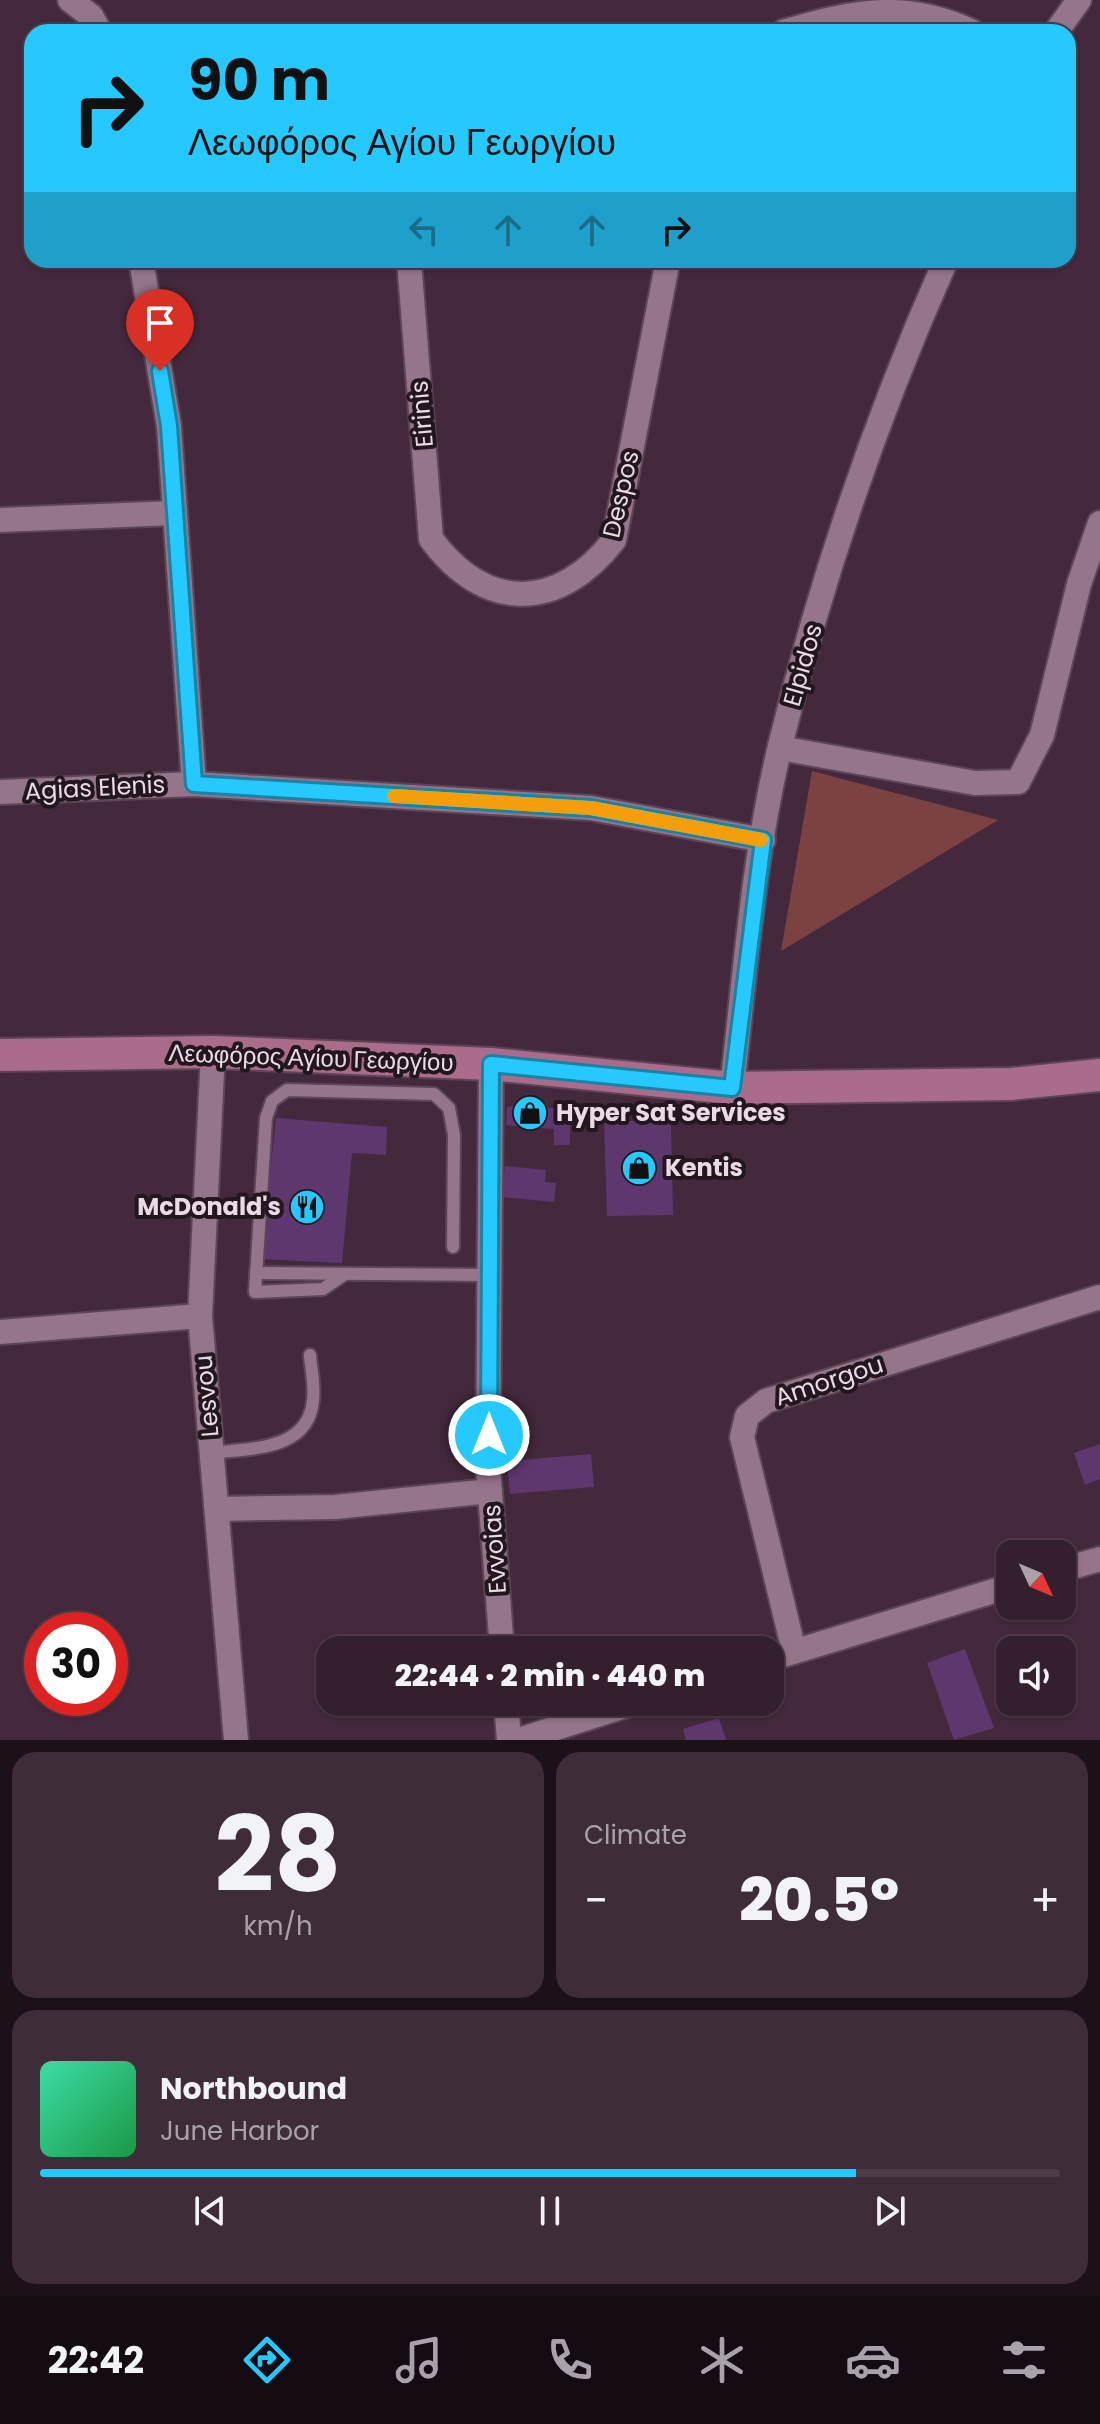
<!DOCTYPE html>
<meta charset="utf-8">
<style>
:root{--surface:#331f2d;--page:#3e2c39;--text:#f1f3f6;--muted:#a9a2aa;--line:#4e3d49;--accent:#26c9fe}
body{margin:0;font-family:Poppins,sans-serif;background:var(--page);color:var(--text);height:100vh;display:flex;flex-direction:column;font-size:30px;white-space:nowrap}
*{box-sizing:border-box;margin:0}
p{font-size:26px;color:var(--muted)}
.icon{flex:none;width:44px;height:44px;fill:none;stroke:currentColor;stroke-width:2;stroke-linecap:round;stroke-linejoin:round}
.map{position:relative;height:1740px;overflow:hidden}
.sheet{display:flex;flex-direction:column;gap:12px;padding:12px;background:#1c1119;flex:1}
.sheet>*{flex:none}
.banner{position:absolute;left:24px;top:24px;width:1052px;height:244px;border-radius:24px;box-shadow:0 2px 6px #0004,0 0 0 2px var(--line);background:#26c9fe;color:#111;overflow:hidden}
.needle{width:52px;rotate:134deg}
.buttons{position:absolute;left:996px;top:1540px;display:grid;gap:16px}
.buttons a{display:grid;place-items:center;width:80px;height:80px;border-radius:16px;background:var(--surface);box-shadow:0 2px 6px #0004,0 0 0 2px var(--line);font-size:40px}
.speed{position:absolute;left:24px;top:1612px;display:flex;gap:16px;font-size:40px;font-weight:700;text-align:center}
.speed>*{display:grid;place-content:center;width:104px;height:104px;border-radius:50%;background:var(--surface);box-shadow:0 2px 6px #0004,0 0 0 2px var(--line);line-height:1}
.speed .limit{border:12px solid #d22;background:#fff;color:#111}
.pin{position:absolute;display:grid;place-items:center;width:68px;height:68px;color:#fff;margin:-82px -34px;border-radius:50% 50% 50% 0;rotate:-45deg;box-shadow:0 0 8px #0007}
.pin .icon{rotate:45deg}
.me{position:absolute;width:88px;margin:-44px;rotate:0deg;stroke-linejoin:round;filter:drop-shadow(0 0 6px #0008)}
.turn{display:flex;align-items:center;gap:28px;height:168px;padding:0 32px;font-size:36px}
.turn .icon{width:104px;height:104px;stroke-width:2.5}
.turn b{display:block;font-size:56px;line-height:68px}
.lanes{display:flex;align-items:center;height:76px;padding:0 32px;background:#0003;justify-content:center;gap:40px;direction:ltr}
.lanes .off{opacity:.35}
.big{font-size:60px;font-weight:800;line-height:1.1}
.sheet .card{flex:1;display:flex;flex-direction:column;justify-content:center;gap:12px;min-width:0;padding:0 28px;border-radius:24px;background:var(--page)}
.sheet .dial{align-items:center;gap:0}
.dial b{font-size:104px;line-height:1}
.song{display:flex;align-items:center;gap:24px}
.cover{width:96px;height:96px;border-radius:12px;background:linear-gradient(135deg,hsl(160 70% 55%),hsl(140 70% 35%))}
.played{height:8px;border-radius:4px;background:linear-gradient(90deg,var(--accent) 80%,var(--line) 80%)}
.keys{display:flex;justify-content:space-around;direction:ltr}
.heat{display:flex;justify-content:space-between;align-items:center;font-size:44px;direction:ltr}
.sheet .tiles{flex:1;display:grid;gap:12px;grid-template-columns:1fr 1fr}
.card:last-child{grid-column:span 2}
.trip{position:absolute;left:316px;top:1636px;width:468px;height:80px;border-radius:24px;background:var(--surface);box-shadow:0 2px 6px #0004,0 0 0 2px var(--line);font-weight:800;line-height:80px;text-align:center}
.dock{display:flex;height:128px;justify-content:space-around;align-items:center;background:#140c12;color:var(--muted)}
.dock .icon{width:56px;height:56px}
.dock .selected{color:var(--accent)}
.dock b{font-size:36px;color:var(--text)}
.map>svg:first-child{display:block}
.green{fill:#7b4241}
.building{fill:#5f376f}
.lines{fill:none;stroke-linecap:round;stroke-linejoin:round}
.lane-casing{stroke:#5c4556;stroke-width:16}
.street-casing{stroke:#5c4556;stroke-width:28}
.secondary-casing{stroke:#5c4556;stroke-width:36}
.lane{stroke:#94758a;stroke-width:12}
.street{stroke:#94758a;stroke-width:24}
.secondary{stroke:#aa6c8a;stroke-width:32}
.route-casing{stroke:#1983a5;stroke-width:20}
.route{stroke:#26c9fe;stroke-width:14}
.slow{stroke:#f59e0b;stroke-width:14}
.labels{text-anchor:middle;stroke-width:8;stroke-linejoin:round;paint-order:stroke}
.street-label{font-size:24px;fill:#ebdae6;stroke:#23171f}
.poi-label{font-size:24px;font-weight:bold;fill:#ebdae6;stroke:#23171f;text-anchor:start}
</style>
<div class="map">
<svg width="1100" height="1740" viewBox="0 0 1100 1740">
<rect width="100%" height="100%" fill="#44293c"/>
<polygon class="green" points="812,771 998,820 781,951"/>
<g class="building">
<polygon points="524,1105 570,1110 570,1145 554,1145 554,1129 506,1125 507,1107"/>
<polygon points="276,1118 387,1127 386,1155 352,1153 342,1263 261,1259"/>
<polygon points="604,1121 671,1121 673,1215 607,1216"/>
<polygon points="505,1166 546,1170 545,1182 556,1183 554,1202 502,1197"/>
<polygon points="1100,1444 1100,1479 1085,1485 1074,1453"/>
<polygon points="591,1454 594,1487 510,1494 507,1461"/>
<polygon points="965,1649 994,1728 954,1740 927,1663"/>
<polygon points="719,1718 726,1740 686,1740 683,1729"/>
</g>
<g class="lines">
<g class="lane-casing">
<g id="lane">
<polyline points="256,1273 490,1275"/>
<polyline points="345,1274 323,1289 255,1292 266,1118 272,1101 287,1090 434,1094 449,1108 454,1135 453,1247"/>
<path d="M212 1453C250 1448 309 1451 313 1400 315 1385 311 1369 310 1355"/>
</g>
</g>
<g class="street-casing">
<g id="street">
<polyline points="70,0 91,16 100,32"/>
<path d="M783 32C854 11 905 0 973 32"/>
<polyline points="1056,32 1079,0"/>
<polyline points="141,260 169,426 194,784"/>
<path d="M409 260 431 539C486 613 559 611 614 540L668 260"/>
<polyline points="0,520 174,513"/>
<polyline points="780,748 975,783 1018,782 1042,735 1079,584 1100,523"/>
<polyline points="0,792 194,784 591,808 763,840"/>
<polyline points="213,1052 200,1316 236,1740"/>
<polyline points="491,1064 488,1467 502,1650"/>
<path d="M732 1088C745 975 753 858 780 746 821 579 876 417 946 260"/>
<polyline points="0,1332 200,1316"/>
<polyline points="217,1509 335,1507 490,1491"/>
<polyline points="1062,1570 1100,1559"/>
<polyline points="794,1651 742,1437 747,1416 766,1401 1100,1297"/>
<polyline points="770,1659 1010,1586"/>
<polyline points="506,1702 509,1740"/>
<polyline points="519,1740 637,1702"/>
</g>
</g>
<g class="secondary-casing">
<polyline id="secondary" points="0,1055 213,1052 491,1064 732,1088 1011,1084 1100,1075"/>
</g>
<use href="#lane" class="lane"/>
<use href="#street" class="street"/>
<use href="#secondary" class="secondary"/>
</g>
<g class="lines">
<g class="route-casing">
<polyline id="route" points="160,371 169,426 194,784 591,808 763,840 732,1088 491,1064 489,1435"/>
</g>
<use href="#route" class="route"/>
<polyline class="slow" points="394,796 591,808 761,840"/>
</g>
<defs>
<g id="shop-disc" transform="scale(1.8)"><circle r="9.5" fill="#26c9fe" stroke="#23171f"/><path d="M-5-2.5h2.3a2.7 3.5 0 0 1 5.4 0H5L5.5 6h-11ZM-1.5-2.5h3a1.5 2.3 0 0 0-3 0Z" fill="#111"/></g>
<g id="restaurant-disc" transform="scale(1.8)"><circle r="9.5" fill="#26c9fe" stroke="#23171f"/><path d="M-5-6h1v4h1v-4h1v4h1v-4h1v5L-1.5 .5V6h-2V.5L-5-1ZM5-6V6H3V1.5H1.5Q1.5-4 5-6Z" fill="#111"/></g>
</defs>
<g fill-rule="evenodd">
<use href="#shop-disc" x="530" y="1113"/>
<use href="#shop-disc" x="639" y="1168"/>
<use href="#restaurant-disc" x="307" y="1207"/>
</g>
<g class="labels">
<g class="street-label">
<text transform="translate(422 414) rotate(-95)" y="8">Eirinis</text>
<text transform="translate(621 494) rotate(-77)" y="8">Despos</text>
<text transform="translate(803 665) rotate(-74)" y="8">Elpidos</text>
<text transform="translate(95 788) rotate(-3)" y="8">Agias Elenis</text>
<text transform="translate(311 1058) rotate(2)" y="8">Λεωφόρος Αγίου Γεωργίου</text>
<text transform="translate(829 1381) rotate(-18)" y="8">Amorgou</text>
<text transform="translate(207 1396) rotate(-95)" y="8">Lesvou</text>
<text transform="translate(495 1549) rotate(-94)" y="8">Evvoias</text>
</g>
<g class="poi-label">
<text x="556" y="1121">Hyper Sat Services</text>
<text x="665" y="1176">Kentis</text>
<text x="281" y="1215" text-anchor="end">McDonald's</text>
</g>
</g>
</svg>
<div class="buttons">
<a><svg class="needle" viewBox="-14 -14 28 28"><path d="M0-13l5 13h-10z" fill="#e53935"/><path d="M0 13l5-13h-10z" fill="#a9a2aa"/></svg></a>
<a><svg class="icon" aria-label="sound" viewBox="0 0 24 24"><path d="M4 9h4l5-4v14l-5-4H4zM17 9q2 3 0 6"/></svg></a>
</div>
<div class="speed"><div class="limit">30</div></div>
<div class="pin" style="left:160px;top:371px;background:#d93025"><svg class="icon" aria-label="arrive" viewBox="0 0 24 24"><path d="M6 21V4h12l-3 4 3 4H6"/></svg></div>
<svg class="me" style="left:489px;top:1435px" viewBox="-20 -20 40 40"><circle r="17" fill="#26c9fe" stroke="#fff" stroke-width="3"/><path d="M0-11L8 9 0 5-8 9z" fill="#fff"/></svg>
<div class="trip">22:44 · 2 min · 440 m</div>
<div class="banner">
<div class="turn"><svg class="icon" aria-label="right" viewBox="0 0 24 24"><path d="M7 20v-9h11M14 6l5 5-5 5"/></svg><div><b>90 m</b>Λεωφόρος Αγίου Γεωργίου</div></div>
<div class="lanes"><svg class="icon off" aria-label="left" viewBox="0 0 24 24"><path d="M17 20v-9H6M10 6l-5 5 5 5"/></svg><svg class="icon off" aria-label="ahead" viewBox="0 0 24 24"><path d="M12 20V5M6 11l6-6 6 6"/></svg><svg class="icon off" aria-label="ahead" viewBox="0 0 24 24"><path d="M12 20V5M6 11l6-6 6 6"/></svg><svg class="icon" aria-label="right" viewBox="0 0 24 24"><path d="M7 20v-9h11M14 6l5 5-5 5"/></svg></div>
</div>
</div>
<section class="sheet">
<div class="tiles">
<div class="card dial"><b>28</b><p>km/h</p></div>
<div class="card"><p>Climate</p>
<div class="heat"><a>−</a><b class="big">20.5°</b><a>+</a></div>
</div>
<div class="card">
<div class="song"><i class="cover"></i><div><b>Northbound</b><p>June Harbor</p></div></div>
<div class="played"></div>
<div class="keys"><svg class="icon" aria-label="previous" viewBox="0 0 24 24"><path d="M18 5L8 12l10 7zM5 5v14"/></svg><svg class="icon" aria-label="pause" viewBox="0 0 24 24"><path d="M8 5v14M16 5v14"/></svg><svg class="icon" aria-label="next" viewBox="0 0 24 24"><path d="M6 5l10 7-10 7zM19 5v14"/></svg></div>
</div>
</div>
</section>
<nav class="dock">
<b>22:42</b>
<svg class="icon selected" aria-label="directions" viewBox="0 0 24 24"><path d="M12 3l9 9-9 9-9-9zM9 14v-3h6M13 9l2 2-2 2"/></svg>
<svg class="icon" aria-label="music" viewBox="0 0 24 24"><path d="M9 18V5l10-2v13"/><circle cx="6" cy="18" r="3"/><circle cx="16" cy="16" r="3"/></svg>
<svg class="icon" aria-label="phone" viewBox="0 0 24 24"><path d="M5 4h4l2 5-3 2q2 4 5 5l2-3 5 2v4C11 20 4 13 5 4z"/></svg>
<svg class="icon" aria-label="climate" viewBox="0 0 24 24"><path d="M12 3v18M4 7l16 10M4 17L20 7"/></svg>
<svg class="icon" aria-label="car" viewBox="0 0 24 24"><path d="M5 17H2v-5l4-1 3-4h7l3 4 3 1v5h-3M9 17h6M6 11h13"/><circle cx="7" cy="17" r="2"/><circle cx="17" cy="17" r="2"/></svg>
<svg class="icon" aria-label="filters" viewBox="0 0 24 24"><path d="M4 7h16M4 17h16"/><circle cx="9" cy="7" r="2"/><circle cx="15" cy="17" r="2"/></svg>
</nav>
